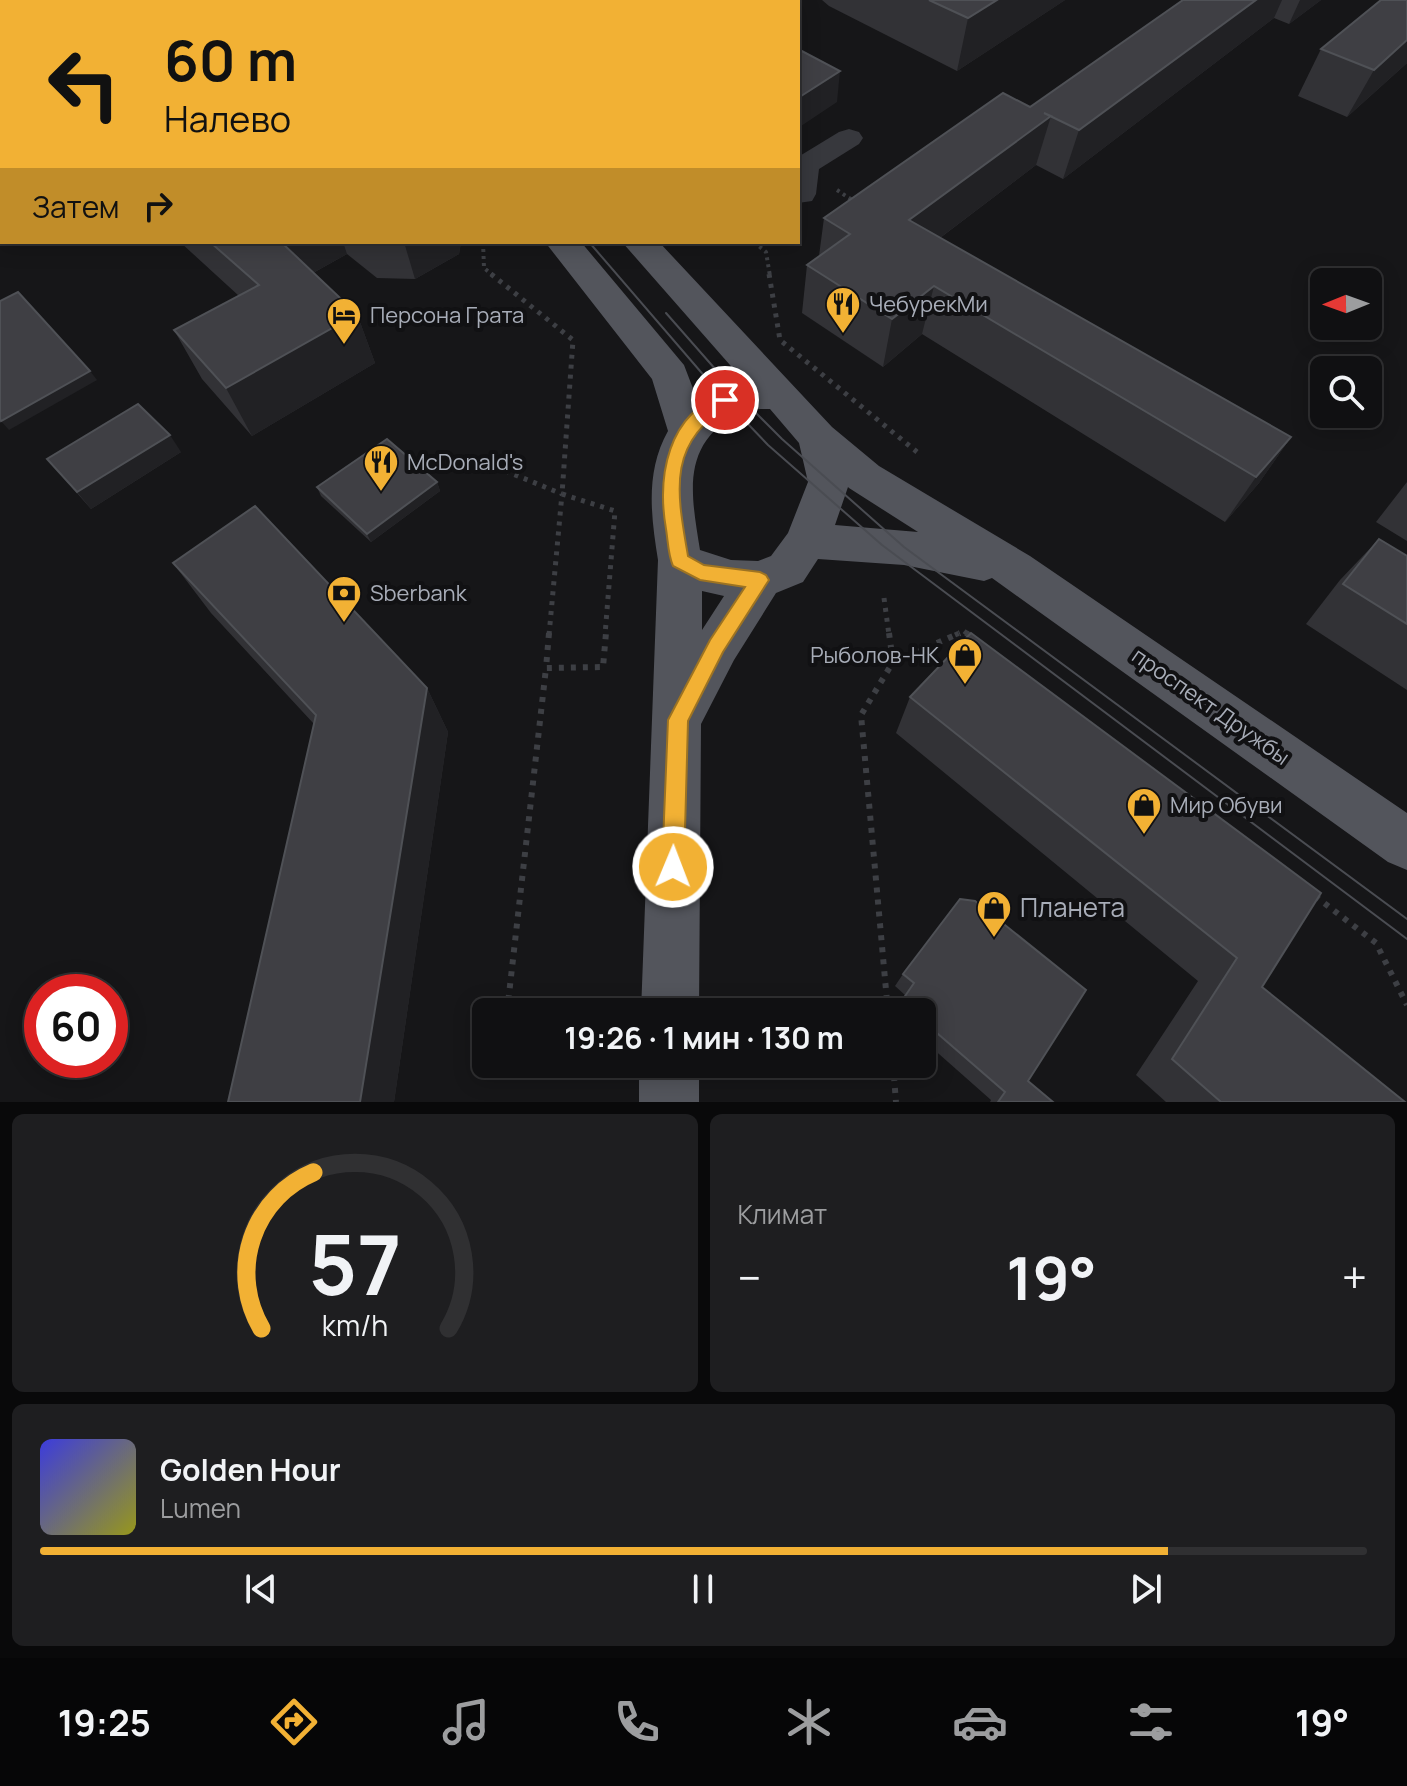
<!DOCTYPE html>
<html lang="ru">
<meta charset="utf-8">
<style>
:root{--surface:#101012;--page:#1e1e20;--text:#f1f3f6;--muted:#9c9d9f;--line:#303032;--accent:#f2b134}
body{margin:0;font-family:Manrope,sans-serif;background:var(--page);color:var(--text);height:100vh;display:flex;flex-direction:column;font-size:30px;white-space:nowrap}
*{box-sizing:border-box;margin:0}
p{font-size:26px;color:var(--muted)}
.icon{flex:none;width:44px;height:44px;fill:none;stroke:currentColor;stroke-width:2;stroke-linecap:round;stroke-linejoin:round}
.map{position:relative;height:1102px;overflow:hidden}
.side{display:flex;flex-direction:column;gap:12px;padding:12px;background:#09090a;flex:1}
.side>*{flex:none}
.banner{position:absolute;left:0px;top:0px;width:800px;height:244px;box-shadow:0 4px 20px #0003,0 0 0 2px var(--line);background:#f2b134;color:#111;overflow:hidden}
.needle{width:52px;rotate:269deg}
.buttons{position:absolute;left:1310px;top:268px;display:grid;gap:16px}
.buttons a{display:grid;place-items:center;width:72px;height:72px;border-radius:12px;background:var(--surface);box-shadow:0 4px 20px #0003,0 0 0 2px var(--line);font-size:40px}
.speed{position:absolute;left:24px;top:974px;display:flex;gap:16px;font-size:40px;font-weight:700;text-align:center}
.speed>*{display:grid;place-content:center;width:104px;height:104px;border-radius:50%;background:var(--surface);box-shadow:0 4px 20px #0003,0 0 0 2px var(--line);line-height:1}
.speed .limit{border:12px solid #d22;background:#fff;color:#111}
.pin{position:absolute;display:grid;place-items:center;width:68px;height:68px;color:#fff;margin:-34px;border:4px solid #fff;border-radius:50%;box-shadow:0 2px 8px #0007}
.me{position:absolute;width:88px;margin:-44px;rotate:1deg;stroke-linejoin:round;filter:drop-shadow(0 0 6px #0008)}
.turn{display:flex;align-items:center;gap:28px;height:168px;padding:0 32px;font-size:36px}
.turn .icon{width:104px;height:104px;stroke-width:2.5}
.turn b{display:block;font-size:56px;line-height:68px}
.then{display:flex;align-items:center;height:76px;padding:0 32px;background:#0003;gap:16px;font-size:30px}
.big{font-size:60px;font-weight:700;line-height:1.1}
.side .card{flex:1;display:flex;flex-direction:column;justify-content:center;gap:12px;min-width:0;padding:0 28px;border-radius:12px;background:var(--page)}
.side .dial{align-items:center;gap:0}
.dial svg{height:208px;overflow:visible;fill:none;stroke:var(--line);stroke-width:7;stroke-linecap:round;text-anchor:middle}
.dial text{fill:var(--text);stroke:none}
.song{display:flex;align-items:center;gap:24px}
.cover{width:96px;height:96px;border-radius:12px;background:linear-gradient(135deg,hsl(240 70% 55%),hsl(60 70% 35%))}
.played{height:8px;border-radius:4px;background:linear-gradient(90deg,var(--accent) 85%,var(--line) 85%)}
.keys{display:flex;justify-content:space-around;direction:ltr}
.heat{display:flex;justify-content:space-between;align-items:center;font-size:44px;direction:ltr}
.side .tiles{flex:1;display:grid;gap:12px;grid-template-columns:1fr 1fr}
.card:last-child{grid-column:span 2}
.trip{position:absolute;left:472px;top:998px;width:464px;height:80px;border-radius:12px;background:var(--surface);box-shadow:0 4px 20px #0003,0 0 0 2px var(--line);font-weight:700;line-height:80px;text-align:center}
.dock{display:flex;height:128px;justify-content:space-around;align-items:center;background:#060607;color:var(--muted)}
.dock .icon{width:56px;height:56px}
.dock .current{color:var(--accent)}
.dock b{font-size:36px;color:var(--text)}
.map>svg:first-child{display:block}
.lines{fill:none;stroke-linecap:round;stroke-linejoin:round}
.path-far2{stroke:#3d3f44;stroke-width:4;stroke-dasharray:3 4;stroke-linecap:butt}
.path-far1{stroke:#3d3f44;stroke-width:5;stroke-dasharray:4 6;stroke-linecap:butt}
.path{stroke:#3d3f44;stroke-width:6;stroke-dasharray:5 7;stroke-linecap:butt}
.minor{fill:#37383d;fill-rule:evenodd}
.major{fill:#53555c;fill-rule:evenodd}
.tram{stroke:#4a4c52;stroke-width:2}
.wall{fill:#323236}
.shaded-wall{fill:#212124}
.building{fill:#3f3f44;stroke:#4f5156;stroke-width:2}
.route{fill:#f2b134;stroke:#9d7322;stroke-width:2}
.labels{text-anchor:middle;stroke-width:8;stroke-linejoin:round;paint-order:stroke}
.poi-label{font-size:22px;fill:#a8adb8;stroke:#111113;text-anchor:start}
.street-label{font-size:22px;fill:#a8adb8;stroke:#111113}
.near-poi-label{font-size:26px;fill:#a8adb8;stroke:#111113;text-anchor:start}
</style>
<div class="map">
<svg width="1407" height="1102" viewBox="0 0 1407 1102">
<rect width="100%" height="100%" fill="#161618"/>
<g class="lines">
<g class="path-far2">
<polyline points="837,190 855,202"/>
<polyline points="483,242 484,268 494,276"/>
<polyline points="754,242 766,252 770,276"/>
</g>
<g class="path-far1">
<polyline points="491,274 573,340 562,494"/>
<polyline points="769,274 780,340 917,452"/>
<polyline points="496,467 562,494"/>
<polyline points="562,494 615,511 605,635"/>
<polyline points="884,598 889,635"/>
<polyline points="549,635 562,494"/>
<polyline points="955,635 964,631 969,635"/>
</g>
<g class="path">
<polyline points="549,633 546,668 603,667 606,633"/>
<polyline points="889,633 893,662"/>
<polyline points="966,633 972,637"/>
<polyline points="1315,896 1376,943 1407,1005"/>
<polyline points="507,1012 546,668"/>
<polyline points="888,1012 861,715 893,662 960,633"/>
<polyline points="893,1064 896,1102"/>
</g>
<g class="minor">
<polygon points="456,0 481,0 482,2 457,2"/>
<polygon points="849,129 859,132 863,138 859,144 819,169 816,194 812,201 798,203 798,157 839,132"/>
</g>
<g class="major">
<polygon points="66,0 97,0 64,2"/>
<polygon points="221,0 251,0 253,2 223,2"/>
<polygon points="301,0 333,0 335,2 303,2"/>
<rect x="412" y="0" width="28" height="2"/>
<polygon points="2,28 2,46 0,47 0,29"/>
<path d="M545 242H581L684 365 697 399 724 385 744 381 622 242H659L832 427 879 466 1030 556 1407 813V870L1388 862 992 578 984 581 904 565 818 559 803 582 776 593 734 660 701 724 699 1012H641L658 560C651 516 645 472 668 431L652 379ZM744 409H770L799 443 808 482 788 533 771 556 758 561 731 560 700 550C690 488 681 443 744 409ZM848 487 849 488 918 532 835 525ZM702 591 724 596 702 630Z"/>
<rect x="639" y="1064" width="60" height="38"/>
</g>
<g class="tram">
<polyline points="265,0 270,2"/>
<polyline points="285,0 290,2"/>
<polyline points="589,242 725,400 768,445 882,545 1407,939"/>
<polyline points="666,313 738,395 782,439 904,547 1407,919"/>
</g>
</g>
<g class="wall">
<polygon points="637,0 682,0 677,2 640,2"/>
<polygon points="822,0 1065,0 957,71 829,6"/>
<polygon points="1183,0 1321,0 1289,24 1274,18 1063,179 1036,165 940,238 1291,437 1259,483 1225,522 922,334 883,367 802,313 807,265 819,256 824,218 1030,107"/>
<polygon points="1321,49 1407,63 1347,117 1298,96"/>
<polygon points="180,242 461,242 459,254 415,279 377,278 347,254 313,273 357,314 375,363 252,436 202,379 174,330 239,296"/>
<polygon points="181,452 91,509 47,459"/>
<polygon points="437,482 440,491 371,542 321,496 317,487"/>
<polygon points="1407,482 1407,541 1376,522"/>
<polygon points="1379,539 1407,556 1407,690 1306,624 1340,580"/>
<polygon points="173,563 427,688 448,732 394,1102 228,1102 314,724 211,613"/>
<polygon points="971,633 1262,987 1405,1102 1166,1102 1136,1075 1198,981 896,733 910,697"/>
<polygon points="903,974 1028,1081 1053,1102 990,1102 991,1100 922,1039 922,1012 893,1012 905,995 895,986"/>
</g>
<g class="shaded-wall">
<polygon points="651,0 682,0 677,2 651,2"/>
<polygon points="997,0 1065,0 957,71 968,18"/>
<polygon points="1256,0 1282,0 1274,18 1063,179 1079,130"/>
<polygon points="1300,0 1321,0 1289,24"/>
<polygon points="1407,40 1407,63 1347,117 1374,70"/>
<polygon points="840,71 837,102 798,128 798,98"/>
<polygon points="1051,116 1036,165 900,268 909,220"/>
<polygon points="2,176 2,242 0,243 0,177"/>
<polygon points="276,242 343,242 347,254 293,284"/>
<polygon points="404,242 461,242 459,254 415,279"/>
<polygon points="934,286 922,334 883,367 892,319"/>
<polygon points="357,314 375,363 252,436 226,388"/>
<polygon points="90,371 97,380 9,430 1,421"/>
<polygon points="170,435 181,452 91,509 77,492"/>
<polygon points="1291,437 1259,483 1225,522 1256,477"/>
<polygon points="437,482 440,491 371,542 367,534"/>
<polygon points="427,688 448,732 394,1102 360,1102"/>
</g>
<g class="building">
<polygon points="562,0 615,0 617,2 565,2"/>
<polygon points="929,0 997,0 968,18"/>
<polygon points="1183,0 1256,0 1079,130 1044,113 1051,116 909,220 1291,437 1256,477 934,286 892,319 807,265 850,234 824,218 1003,93 1030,107"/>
<polygon points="1381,0 1407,0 1407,40 1374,70 1321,49"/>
<polygon points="798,49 840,71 798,98"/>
<polygon points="2,135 2,176 0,177 0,136"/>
<polygon points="210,242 281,242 357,314 226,388 174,330 259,285"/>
<polygon points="18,292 90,371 1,421 0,419 0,301"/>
<polygon points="138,404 170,435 77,492 47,459"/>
<polygon points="387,439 437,482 367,534 317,487"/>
<polygon points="255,506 427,688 360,1102 228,1102 316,715 173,563"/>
<polygon points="1379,539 1407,556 1407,624 1343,584"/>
<polygon points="971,633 1321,893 1262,987 1405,1102 1221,1102 1172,1059 1237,958 910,697"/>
<polygon points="960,899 975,901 1086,990 1028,1081 1053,1102 998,1102 1005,1092 922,1020 922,1012 913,1012 901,1002 914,983 903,974"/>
</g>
<path class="route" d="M725 394 731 396V404C666 442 677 492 688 556L704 565 760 572 766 575 769 580 723 652 688 721 684 867 681 875 673 878 665 875 662 867 668 720 710 640 745 587 700 580 673 566C668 555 668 541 666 529 657 477 667 413 725 394Z"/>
<defs>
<g id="restaurant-pin" transform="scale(1.8)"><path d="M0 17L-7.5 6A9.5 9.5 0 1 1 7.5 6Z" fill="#f2b134" stroke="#111113"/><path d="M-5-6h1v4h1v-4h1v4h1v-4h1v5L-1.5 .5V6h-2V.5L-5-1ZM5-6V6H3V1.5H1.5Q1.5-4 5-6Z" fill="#111"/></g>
<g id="hotel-pin" transform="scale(1.8)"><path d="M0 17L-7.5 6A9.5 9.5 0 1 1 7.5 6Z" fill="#f2b134" stroke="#111113"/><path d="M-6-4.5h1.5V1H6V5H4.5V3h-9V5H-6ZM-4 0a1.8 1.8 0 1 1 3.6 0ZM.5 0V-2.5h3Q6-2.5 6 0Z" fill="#111"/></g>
<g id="bank-pin" transform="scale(1.8)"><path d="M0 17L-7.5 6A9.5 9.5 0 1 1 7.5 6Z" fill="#f2b134" stroke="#111113"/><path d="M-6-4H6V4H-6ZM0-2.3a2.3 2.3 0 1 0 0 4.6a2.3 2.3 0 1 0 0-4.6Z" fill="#111"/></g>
<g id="shop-pin" transform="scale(1.8)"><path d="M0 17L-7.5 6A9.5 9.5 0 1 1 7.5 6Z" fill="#f2b134" stroke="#111113"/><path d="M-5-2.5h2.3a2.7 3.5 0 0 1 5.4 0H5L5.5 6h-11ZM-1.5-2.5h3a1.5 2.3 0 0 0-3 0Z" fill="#111"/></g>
</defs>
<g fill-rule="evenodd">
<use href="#restaurant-pin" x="843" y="304"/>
<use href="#hotel-pin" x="344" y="315"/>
<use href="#restaurant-pin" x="381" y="462"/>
<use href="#bank-pin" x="344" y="593"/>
<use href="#shop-pin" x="965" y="655"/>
<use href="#shop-pin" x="1144" y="805"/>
<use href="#shop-pin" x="994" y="908"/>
</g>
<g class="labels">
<g class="poi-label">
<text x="869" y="312">ЧебурекМи</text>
<text x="370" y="323">Персона Грата</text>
<text x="407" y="470">McDonald's</text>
<text x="370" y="601">Sberbank</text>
<text x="939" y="663" text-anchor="end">Рыболов-НК</text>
<text x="1170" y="813">Мир Обуви</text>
</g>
<g class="street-label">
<text transform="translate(1211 706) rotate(35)" y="8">проспект Дружбы</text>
</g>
<g class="near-poi-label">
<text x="1020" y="917">Планета</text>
</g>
</g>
</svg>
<div class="buttons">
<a><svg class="needle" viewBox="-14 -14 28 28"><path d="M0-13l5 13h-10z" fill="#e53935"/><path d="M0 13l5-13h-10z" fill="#9c9d9f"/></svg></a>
<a><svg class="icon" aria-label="search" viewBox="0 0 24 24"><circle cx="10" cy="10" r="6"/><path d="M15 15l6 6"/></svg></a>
</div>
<div class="speed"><div class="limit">60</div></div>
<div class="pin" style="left:725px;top:400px;background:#d93025"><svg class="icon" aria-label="arrive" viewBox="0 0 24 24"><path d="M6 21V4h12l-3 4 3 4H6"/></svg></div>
<svg class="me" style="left:673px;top:867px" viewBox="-20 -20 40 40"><circle r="17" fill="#f2b134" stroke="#fff" stroke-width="3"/><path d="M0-11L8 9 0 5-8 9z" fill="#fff"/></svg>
<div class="trip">19:26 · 1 мин · 130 m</div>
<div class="banner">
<div class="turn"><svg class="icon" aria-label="left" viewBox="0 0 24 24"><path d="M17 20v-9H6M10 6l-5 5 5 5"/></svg><div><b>60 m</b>Налево</div></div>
<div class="then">Затем<svg class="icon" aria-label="right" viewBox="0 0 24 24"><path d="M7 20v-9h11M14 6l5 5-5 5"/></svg></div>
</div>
</div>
<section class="side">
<div class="tiles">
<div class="card dial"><svg viewBox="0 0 100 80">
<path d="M14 69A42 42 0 1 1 86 69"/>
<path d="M14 69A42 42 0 0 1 34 9" stroke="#f2b134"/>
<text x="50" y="56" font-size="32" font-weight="700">57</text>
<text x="50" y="72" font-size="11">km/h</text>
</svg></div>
<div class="card"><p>Климат</p>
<div class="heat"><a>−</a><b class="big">19°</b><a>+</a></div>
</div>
<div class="card">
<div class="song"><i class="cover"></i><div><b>Golden Hour</b><p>Lumen</p></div></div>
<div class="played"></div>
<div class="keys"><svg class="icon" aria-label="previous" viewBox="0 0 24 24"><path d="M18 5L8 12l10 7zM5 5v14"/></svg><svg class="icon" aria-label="pause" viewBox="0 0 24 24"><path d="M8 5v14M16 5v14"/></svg><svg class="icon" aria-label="next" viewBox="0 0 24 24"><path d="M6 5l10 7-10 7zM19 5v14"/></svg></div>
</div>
</div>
</section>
<nav class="dock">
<b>19:25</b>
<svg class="icon current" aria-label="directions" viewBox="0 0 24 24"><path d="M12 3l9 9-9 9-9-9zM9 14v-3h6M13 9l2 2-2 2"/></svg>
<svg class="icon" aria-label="music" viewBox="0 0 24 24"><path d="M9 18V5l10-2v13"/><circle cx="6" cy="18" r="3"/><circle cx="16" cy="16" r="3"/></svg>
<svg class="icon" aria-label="phone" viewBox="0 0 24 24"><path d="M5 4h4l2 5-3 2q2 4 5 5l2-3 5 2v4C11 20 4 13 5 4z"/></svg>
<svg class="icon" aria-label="climate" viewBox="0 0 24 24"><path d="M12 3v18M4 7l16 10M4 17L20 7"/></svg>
<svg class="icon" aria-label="car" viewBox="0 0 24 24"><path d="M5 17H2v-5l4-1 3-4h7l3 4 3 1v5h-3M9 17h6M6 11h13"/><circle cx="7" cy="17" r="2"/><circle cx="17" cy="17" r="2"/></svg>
<svg class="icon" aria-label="filters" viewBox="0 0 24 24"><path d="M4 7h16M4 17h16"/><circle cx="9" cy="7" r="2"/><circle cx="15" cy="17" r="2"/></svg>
<b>19°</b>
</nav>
